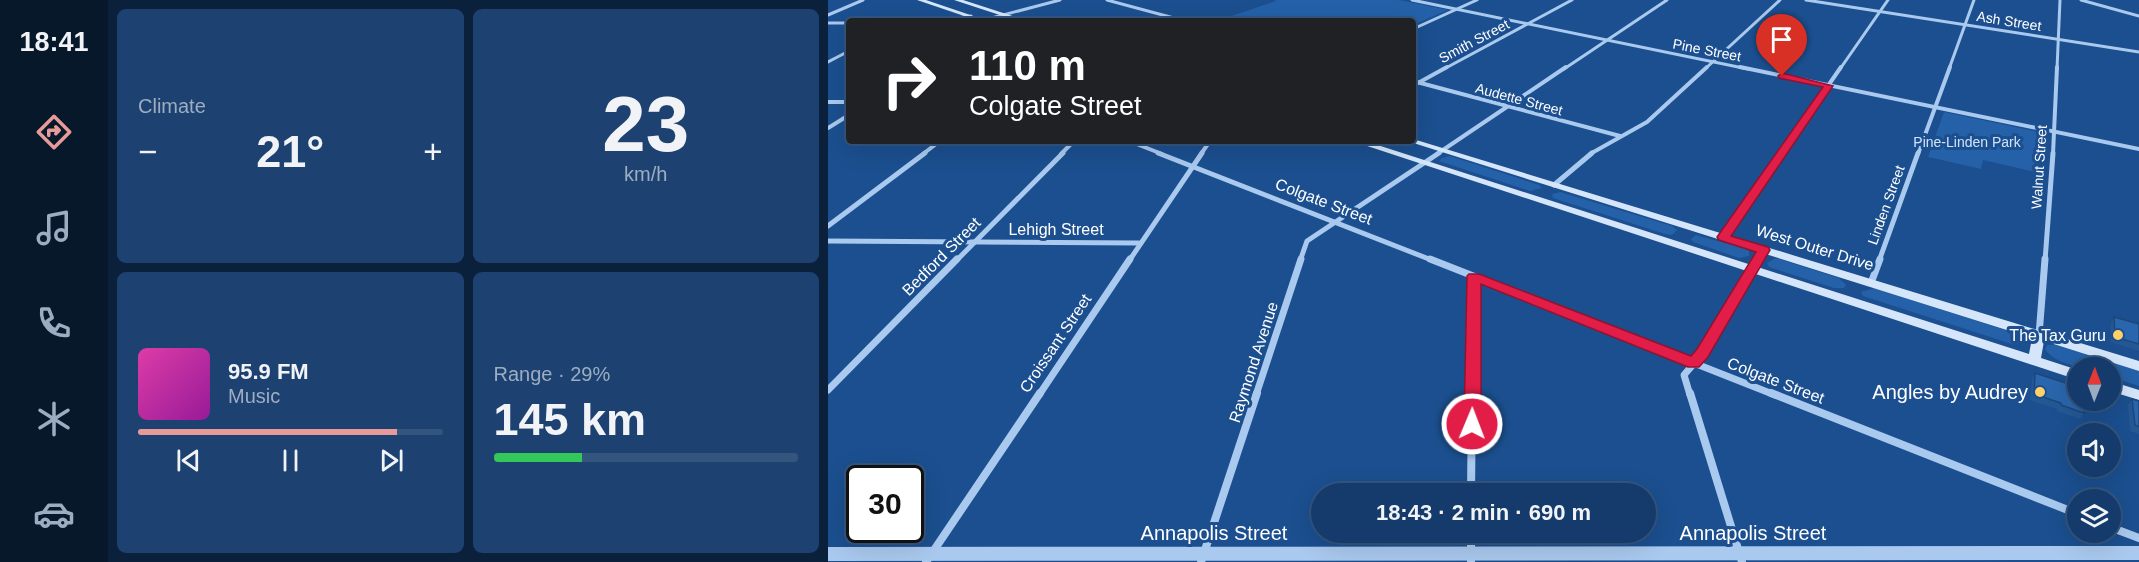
<!DOCTYPE html>
<meta charset="utf-8">
<style>
:root{--surface:#143b6b;--page:#1d4271;--text:#f1f3f6;--muted:#9dadc1;--line:#33557e;--accent:#e69b98}
body{margin:0;font-family:Arial,sans-serif;background:var(--page);color:var(--text);height:100vh;display:flex;flex-direction:column;font-size:22px;white-space:nowrap}
*{box-sizing:border-box;margin:0}
p{font-size:20px;color:var(--muted)}
.icon{flex:none;width:33px;height:33px;fill:none;stroke:currentColor;stroke-width:2;stroke-linecap:round;stroke-linejoin:round}
.map{position:relative;flex:1;overflow:hidden}
.sheet{display:flex;flex-direction:column;gap:9px;padding:9px;background:#0b203b;width:720px}
.sheet>*{flex:none}
.guide{position:absolute;left:18px;top:18px;width:570px;height:126px;border-radius:6px;box-shadow:0 6px 24px #0002,0 0 0 2px var(--line);background:#202124;color:#fff;overflow:hidden}
.needle{width:39px;rotate:1deg}
.controls{position:absolute;left:1239px;top:357px;display:grid;gap:12px}
.controls a{display:grid;place-items:center;width:54px;height:54px;border-radius:50%;background:var(--surface);box-shadow:0 6px 24px #0002,0 0 0 2px var(--line);font-size:30px}
.speed{position:absolute;left:18px;top:465px;display:flex;gap:12px;font-size:30px;font-weight:700;text-align:center}
.speed>*{display:grid;place-content:center;width:78px;height:78px;border-radius:50%;background:var(--surface);box-shadow:0 6px 24px #0002,0 0 0 2px var(--line);line-height:1}
.speed .limit{border:3px solid #111;border-radius:9px;background:#fff;color:#111}
.pin{position:absolute;display:grid;place-items:center;width:51px;height:51px;color:#fff;margin:-62px -26px;border-radius:50% 50% 50% 0;rotate:-45deg;box-shadow:0 0 6px #0007}
.pin .icon{rotate:45deg}
.me{position:absolute;width:66px;margin:-33px;rotate:1deg;stroke-linejoin:round;filter:drop-shadow(0 0 4px #0008)}
.turn{display:flex;align-items:center;gap:21px;height:126px;padding:0 24px;font-size:27px}
.turn .icon{width:78px;height:78px;stroke-width:2.5}
.turn b{display:block;font-size:42px;line-height:51px}
.big{font-size:45px;font-weight:700;line-height:1.1}
.sheet .widget{flex:1;display:flex;flex-direction:column;justify-content:center;gap:9px;min-width:0;padding:0 21px;border-radius:9px;background:var(--page)}
.sheet .dial{align-items:center;gap:0}
.dial b{font-size:78px;line-height:1}
.song{display:flex;align-items:center;gap:18px}
.cover{width:72px;height:72px;border-radius:9px;background:linear-gradient(135deg,hsl(320 70% 55%),hsl(300 70% 35%))}
.played{height:6px;border-radius:3px;background:linear-gradient(90deg,var(--accent) 85%,var(--line) 85%)}
.keys{display:flex;justify-content:space-around;direction:ltr}
.heat{display:flex;justify-content:space-between;align-items:center;font-size:33px;direction:ltr}
.charge{height:9px;border-radius:4px;background:linear-gradient(90deg,#34c759 29%,var(--line) 0)}
.sheet .tiles{flex:1;display:grid;gap:9px;grid-template-columns:repeat(2,1fr)}
.trip{position:absolute;left:483px;top:483px;width:345px;height:60px;border-radius:30px;background:var(--surface);box-shadow:0 6px 24px #0002,0 0 0 2px var(--line);font-weight:700;line-height:60px;text-align:center}
main{display:flex;flex:1;min-height:0}
.menu{display:flex;flex-direction:column;width:108px;justify-content:space-around;align-items:center;background:#08182b;color:var(--muted)}
.menu .icon{width:42px;height:42px}
.menu .selected{color:var(--accent)}
.menu b{font-size:27px;color:var(--text)}
.map>svg:first-child{display:block}
.green{fill:#2461a8}
.lines{fill:none;stroke-linecap:round;stroke-linejoin:round}
.minor-far4{stroke:#a9c9ee;stroke-width:3}
.minor-far3{stroke:#a9c9ee;stroke-width:4}
.minor-far2{stroke:#a9c9ee;stroke-width:5}
.minor-far1{stroke:#a9c9ee;stroke-width:7}
.minor{stroke:#a9c9ee;stroke-width:8}
.tertiary{stroke:#a9c9ee;stroke-width:14}
.secondary{fill:#d6e6fa;fill-rule:evenodd}
.wall{fill:#245895}
.building{fill:#2a66ad;stroke:#1d4779;stroke-width:1.5}
.route{fill:#e11d48;stroke:#92132f;stroke-width:1.5}
.poi-dot{fill:#ffd166;stroke:#1b4f8f;stroke-width:2}
.labels{text-anchor:middle;stroke-width:6;stroke-linejoin:round;paint-order:stroke}
.far-street-label{font-size:14px;fill:#fff;stroke:#1b4f8f}
.far-park-label{font-size:14px;fill:#cfe3fa;stroke:#1b4f8f}
.street-label{font-size:16px;fill:#fff;stroke:#1b4f8f}
.poi-label{font-size:16px;fill:#fff;stroke:#1b4f8f;text-anchor:end}
.near-poi-label{font-size:20px;fill:#fff;stroke:#1b4f8f;text-anchor:end}
.near-street-label{font-size:20px;fill:#fff;stroke:#1b4f8f}
</style>
<main>
<nav class="menu">
<b>18:41</b>
<svg class="icon selected" aria-label="directions" viewBox="0 0 24 24"><path d="M12 3l9 9-9 9-9-9zM9 14v-3h6M13 9l2 2-2 2"/></svg>
<svg class="icon" aria-label="music" viewBox="0 0 24 24"><path d="M9 18V5l10-2v13"/><circle cx="6" cy="18" r="3"/><circle cx="16" cy="16" r="3"/></svg>
<svg class="icon" aria-label="phone" viewBox="0 0 24 24"><path d="M5 4h4l2 5-3 2q2 4 5 5l2-3 5 2v4C11 20 4 13 5 4z"/></svg>
<svg class="icon" aria-label="climate" viewBox="0 0 24 24"><path d="M12 3v18M4 7l16 10M4 17L20 7"/></svg>
<svg class="icon" aria-label="car" viewBox="0 0 24 24"><path d="M5 17H2v-5l4-1 3-4h7l3 4 3 1v5h-3M9 17h6M6 11h13"/><circle cx="7" cy="17" r="2"/><circle cx="17" cy="17" r="2"/></svg>
</nav>
<section class="sheet">
<div class="tiles">
<div class="widget"><p>Climate</p>
<div class="heat"><a>−</a><b class="big">21°</b><a>+</a></div>
</div>
<div class="widget dial"><b>23</b><p>km/h</p></div>
<div class="widget">
<div class="song"><i class="cover"></i><div><b>95.9 FM</b><p>Music</p></div></div>
<div class="played"></div>
<div class="keys"><svg class="icon" aria-label="previous" viewBox="0 0 24 24"><path d="M18 5L8 12l10 7zM5 5v14"/></svg><svg class="icon" aria-label="pause" viewBox="0 0 24 24"><path d="M8 5v14M16 5v14"/></svg><svg class="icon" aria-label="next" viewBox="0 0 24 24"><path d="M6 5l10 7-10 7zM19 5v14"/></svg></div>
</div>
<div class="widget"><p>Range · 29%</p><b class="big">145 km</b><div class="charge"></div></div>
</div>
</section>
<div class="map">
<svg width="1311" height="562" viewBox="0 0 1311 562">
<rect width="100%" height="100%" fill="#1b4f8f"/>
<g class="green">
<polygon points="446,0 571,0 620,10 585,25 585,21 389,21 448,1"/>
<polygon points="1116,112 1216,133 1212,173 1155,160 1153,169 1100,157"/>
<polygon points="622,156 711,185 714,188 702,191 611,161 614,158"/>
<polygon points="732,192 844,226 849,230 844,235 837,234 725,198 724,194"/>
<polygon points="868,235 918,249 921,251 921,256 911,258 865,242 863,239"/>
<polygon points="948,258 1011,278 1018,285 1016,288 1006,288 941,267 939,263"/>
<polygon points="1046,288 1186,333 1192,337 1194,343 1184,344 1035,296 1033,292"/>
<path d="M1219 345H1227L1311 370V386L1283 377 1282 368C1261 367 1231 369 1217 349Z"/>
</g>
<g class="lines">
<g class="minor-far4">
<polyline points="279,0 357,21"/>
<polyline points="584,0 920,69"/>
<polyline points="978,0 1311,52"/>
<polyline points="1253,0 1311,16"/>
<polyline points="0,15 35,0"/>
<polyline points="156,20 232,0"/>
<polyline points="107,21 143,16"/>
<polyline points="0,23 21,23"/>
<polyline points="585,29 649,0"/>
<polyline points="0,62 21,51"/>
<polyline points="616,69 744,0"/>
<polyline points="736,69 839,0"/>
<polyline points="877,69 952,0"/>
<polyline points="1012,69 1060,0"/>
<polyline points="1121,69 1146,0"/>
<polyline points="1229,69 1232,0"/>
</g>
<g class="minor-far3">
<polyline points="912,67 1311,149"/>
<polyline points="585,81 792,136"/>
<polyline points="590,83 619,67"/>
<polyline points="0,102 21,102"/>
<polyline points="0,128 21,115"/>
<polyline points="301,141 334,154"/>
<polyline points="95,154 112,141"/>
<polyline points="233,154 246,141"/>
<polyline points="373,154 382,141"/>
<polyline points="609,154 738,67"/>
<polyline points="762,154 819,122 879,67"/>
<polyline points="953,154 1013,67"/>
<polyline points="1090,154 1122,67"/>
<polyline points="1225,154 1229,67"/>
</g>
<g class="minor-far2">
<polyline points="330,153 606,261"/>
<polyline points="726,185 764,153"/>
<polyline points="0,226 97,153"/>
<polyline points="895,237 954,153"/>
<polyline points="0,241 311,243"/>
<polyline points="128,261 235,153"/>
<polyline points="301,261 374,153"/>
<polyline points="472,261 479,241 611,153"/>
<polyline points="929,261 935,250"/>
<polyline points="1051,261 1090,153"/>
<polyline points="1217,261 1225,153"/>
</g>
<g class="minor-far1">
<polyline points="602,259 947,395"/>
<polyline points="1043,283 1052,259"/>
<polyline points="1211,335 1217,259"/>
<polyline points="0,390 129,259"/>
<polyline points="211,395 302,259"/>
<polyline points="428,395 473,259"/>
<polyline points="644,395 646,277"/>
<polyline points="862,395 856,375 875,353 930,259"/>
</g>
<g class="minor">
<polyline points="862,393 914,562"/>
<polyline points="943,393 1250,514"/>
<polyline points="643,494 644,393"/>
<polyline points="1282,527 1311,538"/>
<polyline points="643,532 643,562"/>
<polyline points="98,562 212,393"/>
<polyline points="373,562 429,393"/>
</g>
<polyline class="tertiary" points="0,554 1311,553"/>
<g class="secondary">
<polygon points="89,0 98,0 160,21 151,21"/>
<polygon points="126,0 135,0 200,21 190,21"/>
<polygon points="585,139 1311,361 1311,371 1216,341 1213,358 1250,370 1250,380 524,141 537,141 1201,354 1204,338 579,141 585,141"/>
<polygon points="1282,381 1311,390 1311,400 1282,391"/>
</g>
</g>
<g class="wall">
<polygon points="1286,317 1311,324 1311,351 1283,342 1283,323"/>
<polygon points="1207,373 1256,413 1252,419 1229,411 1229,409 1202,400 1204,379"/>
<polygon points="1304,399 1311,401 1311,434 1302,431 1300,405"/>
</g>
<g class="building">
<polygon points="1286,317 1311,324 1311,344 1287,337"/>
<polygon points="1207,373 1250,387 1250,400 1256,400 1256,413 1233,405 1233,403 1206,394"/>
<polygon points="1304,399 1311,401 1311,427 1307,425"/>
</g>
<polygon class="route" points="954,73 1005,86 903,236 940,247 942,250 880,357 871,367 860,367 653,284 653,424 650,429 644,431 638,429 636,424 639,276 641,274 651,274 863,356 869,349 928,252 891,240 889,237 995,87 951,78 950,76"/>
<g class="poi-dot">
<circle cx="1290" cy="335" r="6"/>
<circle cx="1212" cy="392" r="6"/>
</g>
<g class="labels">
<g class="far-street-label">
<text transform="translate(1181 21) rotate(9)" y="5">Ash Street</text>
<text transform="translate(646 41) rotate(-28)" y="5">Smith Street</text>
<text transform="translate(879 50) rotate(11)" y="5">Pine Street</text>
<text transform="translate(691 99) rotate(15)" y="5">Audette Street</text>
<text transform="translate(1211 167) rotate(-86)" y="5">Walnut Street</text>
<text transform="translate(1058 205) rotate(-70)" y="5">Linden Street</text>
</g>
<g class="far-park-label">
<text x="1139" y="147">Pine-Linden Park</text>
</g>
<g class="street-label">
<text transform="translate(496 201) rotate(21)" y="6">Colgate Street</text>
<text x="228" y="235">Lehigh Street</text>
<text transform="translate(987 247) rotate(17)" y="6">West Outer Drive</text>
<text transform="translate(113 256) rotate(-45)" y="6">Bedford Street</text>
<text transform="translate(227 343) rotate(-56)" y="6">Croissant Street</text>
<text transform="translate(425 362) rotate(-72)" y="6">Raymond Avenue</text>
<text transform="translate(948 380) rotate(21)" y="6">Colgate Street</text>
</g>
<g class="poi-label">
<text x="1278" y="341">The Tax Guru</text>
</g>
<g class="near-poi-label">
<text x="1200" y="399">Angles by Audrey</text>
</g>
<g class="near-street-label">
<text x="386" y="540">Annapolis Street</text>
<text x="925" y="540">Annapolis Street</text>
</g>
</g>
</svg>
<div class="controls">
<a><svg class="needle" viewBox="-14 -14 28 28"><path d="M0-13l5 13h-10z" fill="#e53935"/><path d="M0 13l5-13h-10z" fill="#9dadc1"/></svg></a>
<a><svg class="icon" aria-label="sound" viewBox="0 0 24 24"><path d="M4 9h4l5-4v14l-5-4H4zM17 9q2 3 0 6"/></svg></a>
<a><svg class="icon" aria-label="layers" viewBox="0 0 24 24"><path d="M12 4l9 5-9 5-9-5zM3 14l9 5 9-5"/></svg></a>
</div>
<div class="speed"><div class="limit">30</div></div>
<div class="pin" style="left:954px;top:76px;background:#d93025"><svg class="icon" aria-label="arrive" viewBox="0 0 24 24"><path d="M6 21V4h12l-3 4 3 4H6"/></svg></div>
<svg class="me" style="left:644px;top:424px" viewBox="-20 -20 40 40"><circle r="17" fill="#e11d48" stroke="#fff" stroke-width="3"/><path d="M0-11L8 9 0 5-8 9z" fill="#fff"/></svg>
<div class="trip">18:43 · 2 min · 690 m</div>
<div class="guide">
<div class="turn"><svg class="icon" aria-label="right" viewBox="0 0 24 24"><path d="M7 20v-9h11M14 6l5 5-5 5"/></svg><div><b>110 m</b>Colgate Street</div></div>
</div>
</div>
</main>
